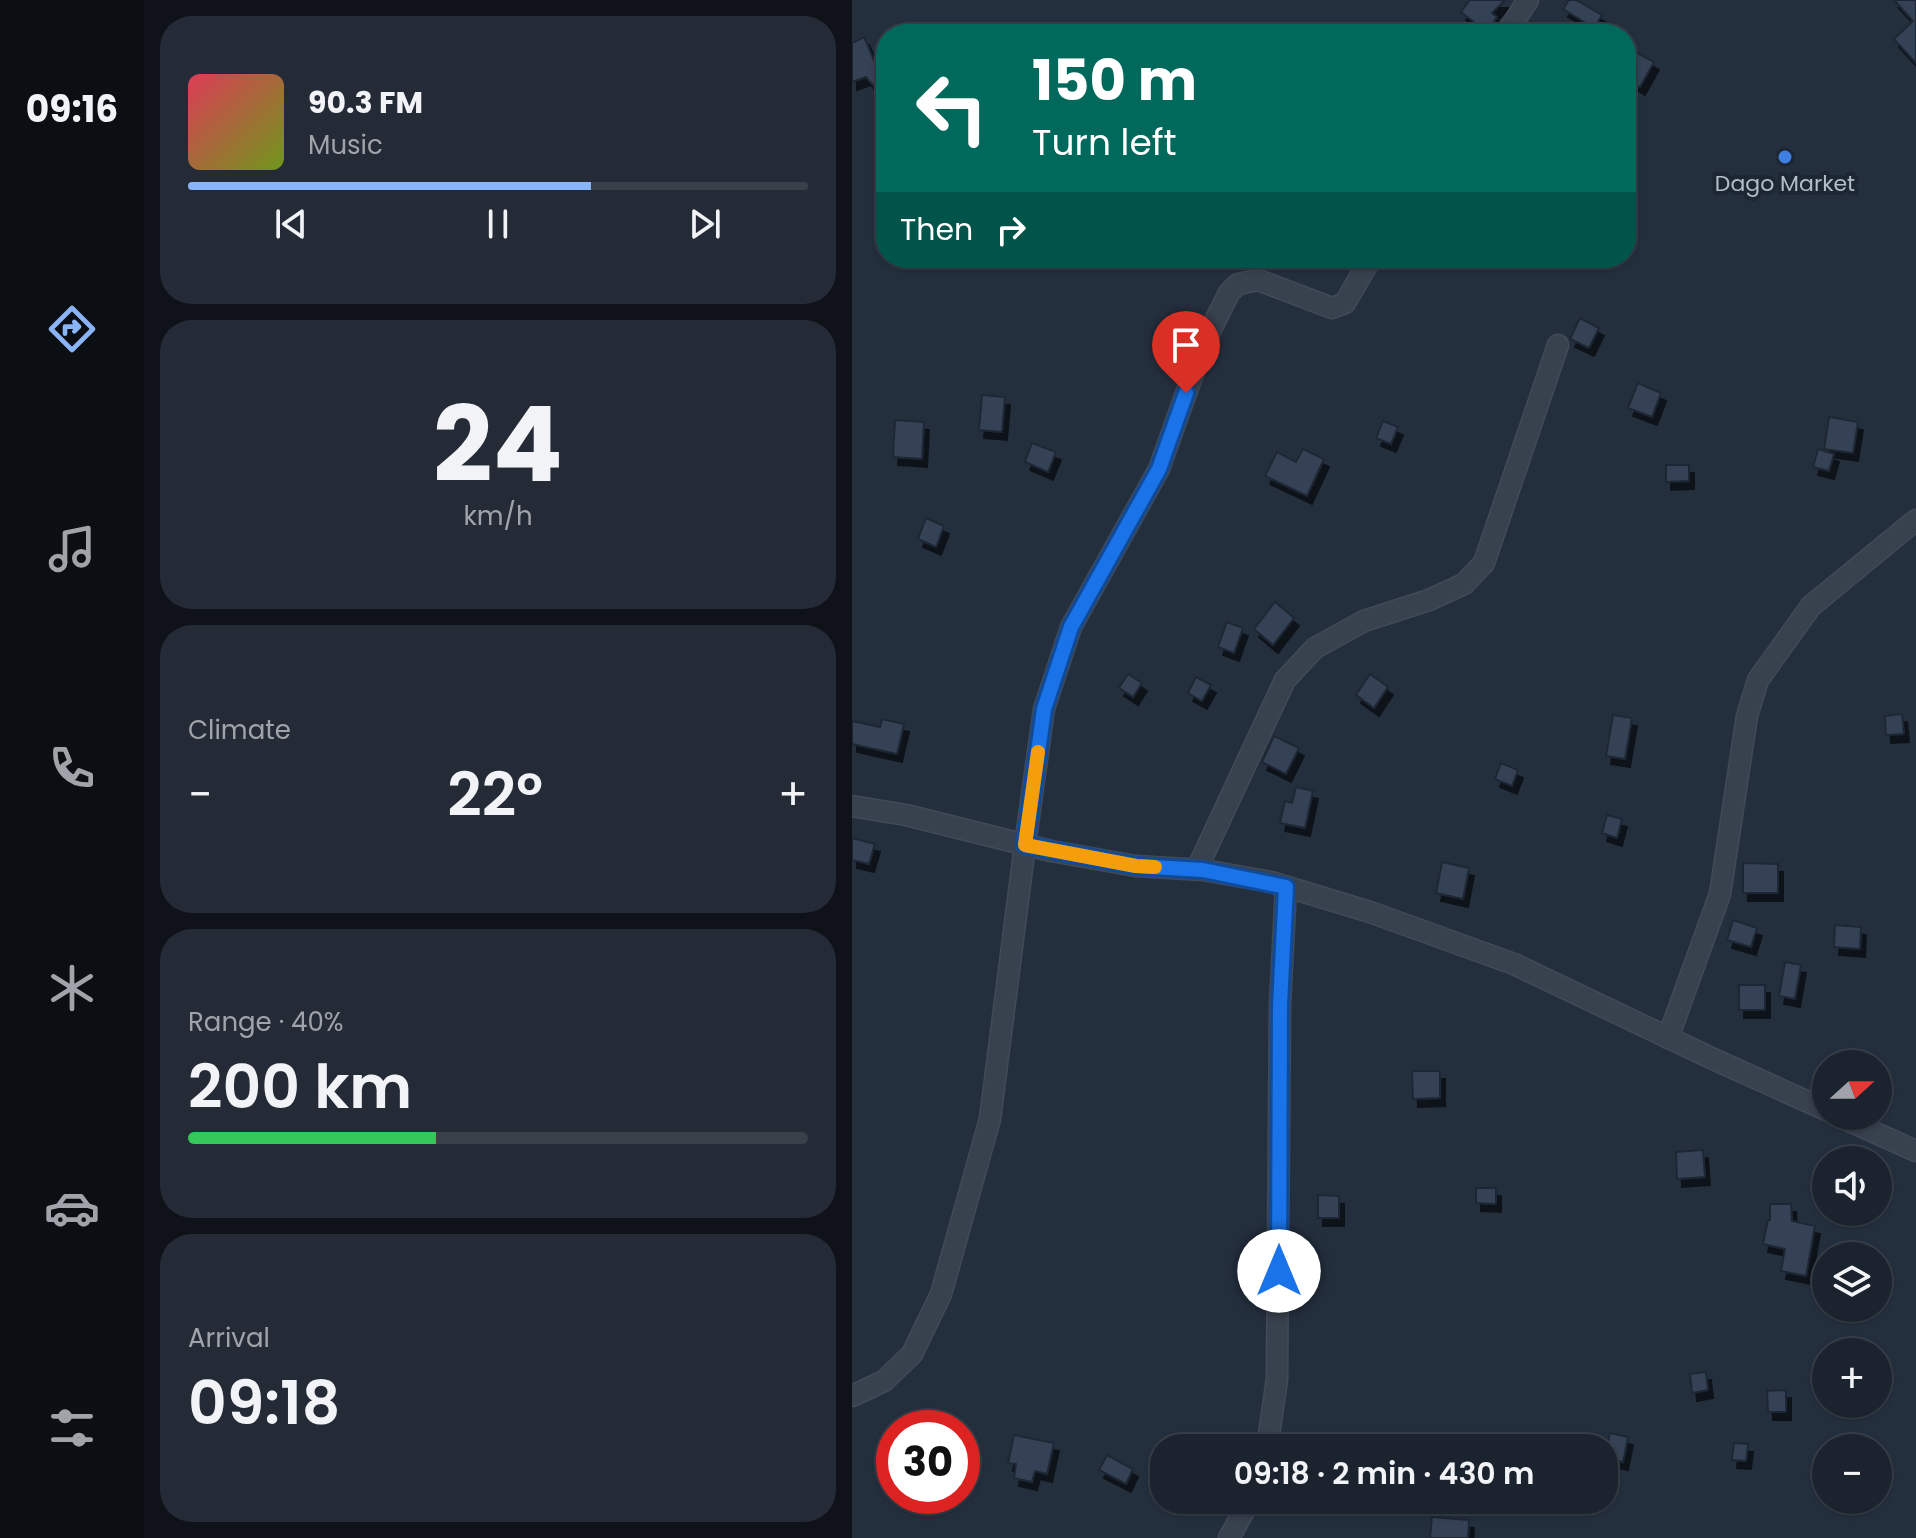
<!DOCTYPE html>
<meta charset="utf-8">
<style>
:root{--surface:#1b232e;--page:#242b36;--text:#f1f3f6;--muted:#a0a4aa;--line:#39404a;--accent:#8ab4f8}
body{margin:0;font-family:Poppins,sans-serif;background:var(--page);color:var(--text);height:100vh;display:flex;flex-direction:column;font-size:30px;white-space:nowrap}
*{box-sizing:border-box;margin:0}
p{font-size:26px;color:var(--muted)}
.icon{flex:none;width:44px;height:44px;fill:none;stroke:currentColor;stroke-width:2;stroke-linecap:round;stroke-linejoin:round}
.map{position:relative;flex:1;overflow:hidden}
.sheet{display:flex;flex-direction:column;gap:16px;padding:16px;background:#0f1319;width:708px}
.sheet>*{flex:none}
.hud{position:absolute;left:24px;top:24px;width:760px;height:244px;border-radius:32px;box-shadow:0 2px 6px #0004,0 0 0 2px var(--line);background:#00695c;color:#fff;overflow:hidden}
.needle{width:52px;rotate:69deg}
.controls{position:absolute;left:960px;top:1050px;display:grid;gap:16px}
.controls a{display:grid;place-items:center;width:80px;height:80px;border-radius:50%;background:var(--surface);box-shadow:0 2px 6px #0004,0 0 0 2px var(--line);font-size:40px}
.speed{position:absolute;left:24px;top:1410px;display:flex;gap:16px;font-size:40px;font-weight:700;text-align:center}
.speed>*{display:grid;place-content:center;width:104px;height:104px;border-radius:50%;background:var(--surface);box-shadow:0 2px 6px #0004,0 0 0 2px var(--line);line-height:1}
.speed .limit{border:12px solid #d22;background:#fff;color:#111}
.pin{position:absolute;display:grid;place-items:center;width:68px;height:68px;color:#fff;margin:-82px -34px;border-radius:50% 50% 50% 0;rotate:-45deg;box-shadow:0 0 8px #0007}
.pin .icon{rotate:45deg}
.me{position:absolute;width:88px;margin:-44px;rotate:0deg;stroke-linejoin:round;filter:drop-shadow(0 0 6px #0008)}
.turn{display:flex;align-items:center;gap:28px;height:168px;padding:0 24px;font-size:36px}
.turn .icon{width:104px;height:104px;stroke-width:2.5}
.turn b{display:block;font-size:56px;line-height:68px}
.then{display:flex;align-items:center;height:76px;padding:0 24px;background:#0003;gap:16px;font-size:30px}
.big{font-size:60px;font-weight:600;line-height:1.1}
.sheet .widget{flex:1;display:flex;flex-direction:column;justify-content:center;gap:12px;min-width:0;padding:0 28px;border-radius:32px;background:var(--page)}
.sheet .dial{align-items:center;gap:0}
.dial b{font-size:104px;line-height:1}
.song{display:flex;align-items:center;gap:24px}
.cover{width:96px;height:96px;border-radius:12px;background:linear-gradient(135deg,hsl(350 70% 55%),hsl(80 70% 35%))}
.played{height:8px;border-radius:4px;background:linear-gradient(90deg,var(--accent) 65%,var(--line) 65%)}
.keys{display:flex;justify-content:space-around;direction:ltr}
.heat{display:flex;justify-content:space-between;align-items:center;font-size:44px;direction:ltr}
.charge{height:12px;border-radius:6px;background:linear-gradient(90deg,#34c759 40%,var(--line) 0)}
.trip{position:absolute;left:298px;top:1434px;width:468px;height:80px;border-radius:32px;background:var(--surface);box-shadow:0 2px 6px #0004,0 0 0 2px var(--line);font-weight:600;line-height:80px;text-align:center}
main{display:flex;flex:1;min-height:0}
.tabs{display:flex;flex-direction:column;width:144px;justify-content:space-around;align-items:center;background:#0b0e12;color:var(--muted)}
.tabs .icon{width:56px;height:56px}
.tabs .on{color:var(--accent)}
.tabs b{font-size:36px;color:var(--text)}
.map>svg:first-child{display:block}
.building{fill:#364354;stroke:#1f2835;stroke-width:2;filter:url(#shadow)}
.lines{fill:none;stroke-linecap:round;stroke-linejoin:round}
.minor-casing{stroke:#414a57;stroke-width:23}
.minor{stroke:#38414e;stroke-width:20}
.route-casing{stroke:#114b97;stroke-width:20}
.route{stroke:#1a73e8;stroke-width:14}
.slow{stroke:#f59e0b;stroke-width:14}
.shop-dot{fill:#3f7fe0;stroke:#1d2633;stroke-width:3}
.labels{text-anchor:middle;stroke-width:8;stroke-linejoin:round;paint-order:stroke}
.poi-label{font-size:22px;fill:#b4bcc9;stroke:#1d2633}
</style>
<main>
<nav class="tabs">
<b>09:16</b>
<svg class="icon on" aria-label="directions" viewBox="0 0 24 24"><path d="M12 3l9 9-9 9-9-9zM9 14v-3h6M13 9l2 2-2 2"/></svg>
<svg class="icon" aria-label="music" viewBox="0 0 24 24"><path d="M9 18V5l10-2v13"/><circle cx="6" cy="18" r="3"/><circle cx="16" cy="16" r="3"/></svg>
<svg class="icon" aria-label="phone" viewBox="0 0 24 24"><path d="M5 4h4l2 5-3 2q2 4 5 5l2-3 5 2v4C11 20 4 13 5 4z"/></svg>
<svg class="icon" aria-label="climate" viewBox="0 0 24 24"><path d="M12 3v18M4 7l16 10M4 17L20 7"/></svg>
<svg class="icon" aria-label="car" viewBox="0 0 24 24"><path d="M5 17H2v-5l4-1 3-4h7l3 4 3 1v5h-3M9 17h6M6 11h13"/><circle cx="7" cy="17" r="2"/><circle cx="17" cy="17" r="2"/></svg>
<svg class="icon" aria-label="filters" viewBox="0 0 24 24"><path d="M4 7h16M4 17h16"/><circle cx="9" cy="7" r="2"/><circle cx="15" cy="17" r="2"/></svg>
</nav>
<section class="sheet">
<div class="widget">
<div class="song"><i class="cover"></i><div><b>90.3 FM</b><p>Music</p></div></div>
<div class="played"></div>
<div class="keys"><svg class="icon" aria-label="previous" viewBox="0 0 24 24"><path d="M18 5L8 12l10 7zM5 5v14"/></svg><svg class="icon" aria-label="pause" viewBox="0 0 24 24"><path d="M8 5v14M16 5v14"/></svg><svg class="icon" aria-label="next" viewBox="0 0 24 24"><path d="M6 5l10 7-10 7zM19 5v14"/></svg></div>
</div>
<div class="widget dial"><b>24</b><p>km/h</p></div>
<div class="widget"><p>Climate</p>
<div class="heat"><a>−</a><b class="big">22°</b><a>+</a></div>
</div>
<div class="widget"><p>Range · 40%</p><b class="big">200 km</b><div class="charge"></div></div>
<div class="widget"><p>Arrival</p><b class="big">09:18</b></div>
</section>
<div class="map">
<svg width="1064" height="1538" viewBox="0 0 1064 1538">
<defs>
<filter id="shadow"><feDropShadow dx="5" dy="8" stdDeviation="0" flood-color="#0009"/></filter>
</defs>
<rect width="100%" height="100%" fill="#242f3e"/>
<g class="building">
<polygon points="618,0 653,0 640,13 645,17 635,32 609,12"/>
<polygon points="717,0 724,0 750,15 742,28 711,9"/>
<polygon points="1042,0 1064,0 1064,63 1042,39 1061,21"/>
<polygon points="12,37 34,88 34,100 14,77 0,82 0,43"/>
<polygon points="780,50 802,62 788,87 774,79 774,61"/>
<polygon points="728,318 747,328 737,348 718,339"/>
<polygon points="786,383 809,393 800,417 776,408"/>
<polygon points="130,395 153,397 150,432 127,430"/>
<polygon points="977,417 1006,422 1001,453 972,449"/>
<polygon points="43,420 72,422 70,459 41,457"/>
<polygon points="531,421 546,427 539,444 524,438"/>
<polygon points="180,443 204,452 196,472 173,462"/>
<polygon points="451,449 472,459 455,496 413,476 425,452 444,462"/>
<polygon points="966,449 982,454 977,471 961,467"/>
<polygon points="814,465 837,465 837,481 814,482"/>
<polygon points="74,518 92,526 84,547 66,539"/>
<polygon points="423,602 442,618 421,645 402,629"/>
<polygon points="375,622 391,628 382,653 366,647"/>
<polygon points="276,674 290,683 281,697 267,688"/>
<polygon points="518,674 536,687 522,708 504,695"/>
<polygon points="344,677 359,685 350,701 336,693"/>
<polygon points="1050,714 1052,734 1034,735 1033,716"/>
<polygon points="761,715 780,718 773,759 754,756"/>
<polygon points="30,719 52,724 45,754 0,744 0,721 28,727"/>
<polygon points="422,736 447,748 434,774 410,762"/>
<polygon points="649,763 666,770 660,786 643,779"/>
<polygon points="444,787 461,791 453,828 428,823 433,801 440,803"/>
<polygon points="755,815 770,819 765,838 750,833"/>
<polygon points="0,838 23,844 17,864 0,860"/>
<polygon points="590,862 617,868 611,899 584,893"/>
<polygon points="891,863 926,864 926,893 891,893"/>
<polygon points="881,920 905,928 899,947 875,940"/>
<polygon points="983,925 1009,927 1008,949 982,947"/>
<polygon points="933,962 949,965 943,999 927,996"/>
<rect x="887" y="985" width="26" height="25"/>
<polygon points="560,1071 588,1071 588,1098 561,1099"/>
<polygon points="851,1150 853,1177 825,1179 824,1152"/>
<polygon points="624,1188 644,1188 644,1204 624,1203"/>
<polygon points="466,1195 487,1196 487,1218 466,1218"/>
<polygon points="918,1204 939,1204 940,1221 963,1226 954,1276 929,1271 933,1249 911,1244 916,1220 918,1220"/>
<polygon points="854,1372 856,1390 840,1393 838,1374"/>
<polygon points="934,1390 934,1412 916,1412 915,1391"/>
<polygon points="758,1433 776,1437 771,1462 753,1458"/>
<polygon points="162,1435 202,1443 195,1474 183,1471 180,1482 162,1478 164,1464 156,1463"/>
<polygon points="882,1443 896,1444 894,1461 880,1460"/>
<polygon points="255,1455 281,1469 274,1484 247,1470"/>
<polygon points="580,1517 617,1520 616,1538 578,1538"/>
</g>
<g class="lines">
<g class="minor-casing">
<g id="minor">
<polyline points="654,34 676,0"/>
<polyline points="0,806 54,815 199,851 284,866 351,870 419,882 518,912 662,964 859,1058 974,1110"/>
<polyline points="345,869 433,680 463,648 512,621 577,600 612,584 632,563 706,345"/>
<polyline points="816,1038 868,894 895,716 906,680 959,606 1064,520"/>
<polyline points="986,1116 1064,1151"/>
<polyline points="0,1396 32,1381 60,1354 89,1294 138,1119 173,845 192,709 219,627 307,469 352,343 377,293 386,284 406,280 480,308 493,303 519,258"/>
<polyline points="415,1448 425,1379 428,1005 434,887"/>
<polyline points="377,1538 398,1500"/>
</g>
</g>
<use href="#minor" class="minor"/>
</g>
<g class="lines">
<g class="route-casing">
<polyline id="route" points="334,393 307,469 219,627 192,709 173,845 284,866 351,870 434,887 428,1005 427,1271"/>
</g>
<use href="#route" class="route"/>
<polyline class="slow" points="186,752 173,845 284,866 303,867"/>
</g>
<circle class="shop-dot" cx="933" cy="157" r="8"/>
<g class="labels">
<g class="poi-label">
<text x="933" y="191">Dago Market</text>
</g>
</g>
</svg>
<div class="controls">
<a><svg class="needle" viewBox="-14 -14 28 28"><path d="M0-13l5 13h-10z" fill="#e53935"/><path d="M0 13l5-13h-10z" fill="#a0a4aa"/></svg></a>
<a><svg class="icon" aria-label="sound" viewBox="0 0 24 24"><path d="M4 9h4l5-4v14l-5-4H4zM17 9q2 3 0 6"/></svg></a>
<a><svg class="icon" aria-label="layers" viewBox="0 0 24 24"><path d="M12 4l9 5-9 5-9-5zM3 14l9 5 9-5"/></svg></a>
<a>+</a>
<a>−</a>
</div>
<div class="speed"><div class="limit">30</div></div>
<div class="pin" style="left:334px;top:393px;background:#d93025"><svg class="icon" aria-label="arrive" viewBox="0 0 24 24"><path d="M6 21V4h12l-3 4 3 4H6"/></svg></div>
<svg class="me" style="left:427px;top:1271px" viewBox="-20 -20 40 40"><circle r="19" fill="#fff"/><path d="M0-13L10 11 0 6-10 11z" fill="#1a73e8"/></svg>
<div class="trip">09:18 · 2 min · 430 m</div>
<div class="hud">
<div class="turn"><svg class="icon" aria-label="left" viewBox="0 0 24 24"><path d="M17 20v-9H6M10 6l-5 5 5 5"/></svg><div><b>150 m</b>Turn left</div></div>
<div class="then">Then<svg class="icon" aria-label="right" viewBox="0 0 24 24"><path d="M7 20v-9h11M14 6l5 5-5 5"/></svg></div>
</div>
</div>
</main>
